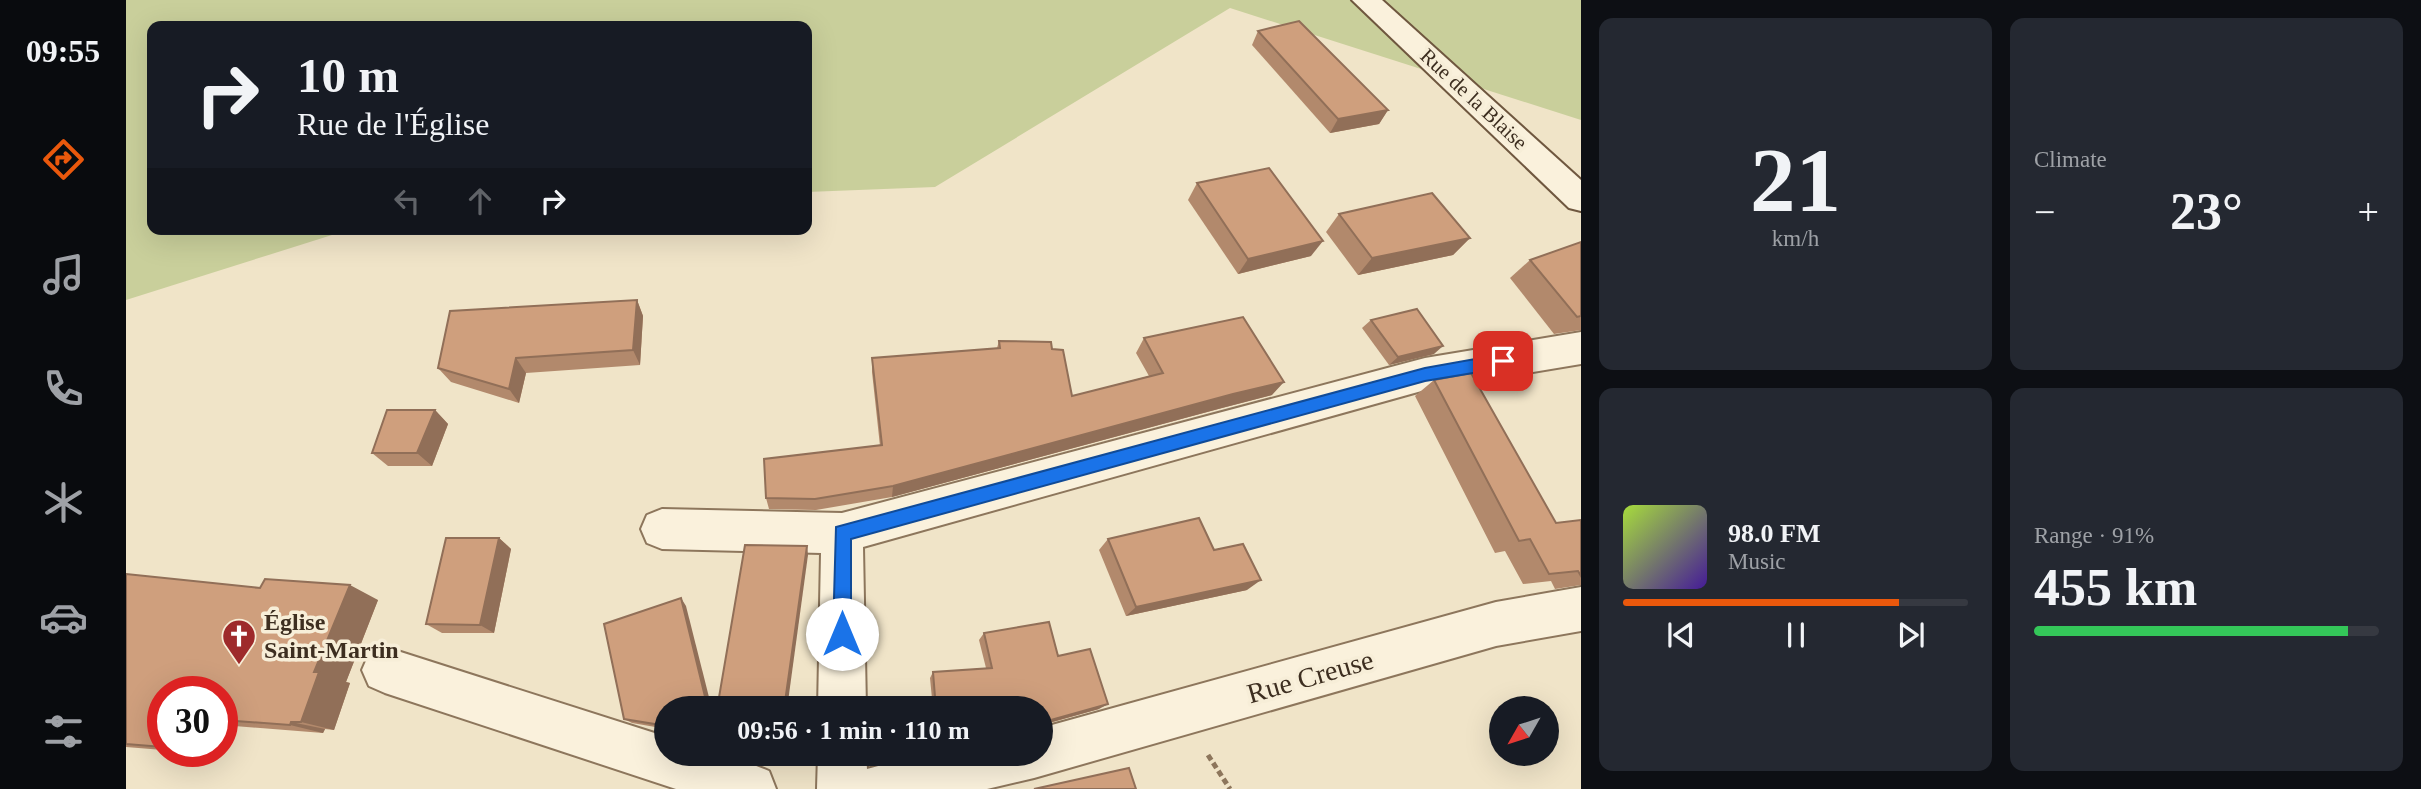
<!DOCTYPE html>
<meta charset="utf-8">
<style>
:root{--surface:#171b24;--page:#242831;--text:#f1f3f6;--muted:#9ea1a6;--line:#363941;--accent:#ea580c}
body{margin:0;font-family:Georgia,serif;background:var(--page);color:var(--text);height:100vh;display:flex;flex-direction:column;font-size:26px;white-space:nowrap}
*{box-sizing:border-box;margin:0}
p{font-size:23px;color:var(--muted)}
.icon{flex:none;width:38px;height:38px;fill:none;stroke:currentColor;stroke-width:2;stroke-linecap:round;stroke-linejoin:round}
.map{position:relative;flex:1;overflow:hidden}
.drawer{display:flex;flex-direction:column;gap:18px;padding:18px;background:#0d0f14;width:840px}
.drawer>*{flex:none}
.banner{position:absolute;left:21px;top:21px;width:665px;height:214px;border-radius:14px;box-shadow:0 7px 28px #0002;background:#171b24;color:var(--text);overflow:hidden}
.needle{width:46px;rotate:231deg}
.controls{position:absolute;left:1363px;top:696px;display:grid;gap:14px}
.controls a{display:grid;place-items:center;width:70px;height:70px;border-radius:50%;background:var(--surface);box-shadow:0 7px 28px #0002;font-size:35px}
.speed{position:absolute;left:21px;top:676px;display:flex;gap:14px;font-size:35px;font-weight:700;text-align:center}
.speed>*{display:grid;place-content:center;width:91px;height:91px;border-radius:50%;background:var(--surface);box-shadow:0 7px 28px #0002;line-height:1}
.speed .limit{border:10px solid #d22;background:#fff;color:#111}
.pin{position:absolute;display:grid;place-items:center;width:60px;height:60px;color:#fff;margin:-30px;border-radius:14px;box-shadow:0 4px 10px #0006}
.me{position:absolute;width:77px;margin:-38px;rotate:0deg;stroke-linejoin:round;filter:drop-shadow(0 0 5px #0008)}
.turn{display:flex;align-items:center;gap:24px;height:147px;padding:0 35px;font-size:32px}
.turn .icon{width:91px;height:91px;stroke-width:2.5}
.turn b{display:block;font-size:49px;line-height:60px}
.lanes{display:flex;align-items:center;height:66px;padding:0 35px;background:#0003;justify-content:center;gap:35px;direction:ltr}
.lanes .off{opacity:.35}
.big{font-size:52px;font-weight:800;line-height:1.1}
.drawer .tile{flex:1;display:flex;flex-direction:column;justify-content:center;gap:10px;min-width:0;padding:0 24px;border-radius:14px;background:var(--page)}
.drawer .dial{align-items:center;gap:0}
.dial b{font-size:91px;line-height:1}
.song{display:flex;align-items:center;gap:21px}
.cover{width:84px;height:84px;border-radius:10px;background:linear-gradient(135deg,hsl(80 70% 55%),hsl(260 70% 35%))}
.played{height:7px;border-radius:4px;background:linear-gradient(90deg,var(--accent) 80%,var(--line) 80%)}
.keys{display:flex;justify-content:space-around;direction:ltr}
.heat{display:flex;justify-content:space-between;align-items:center;font-size:38px;direction:ltr}
.charge{height:10px;border-radius:5px;background:linear-gradient(90deg,#34c759 91%,var(--line) 0)}
.drawer .tiles{flex:1;display:grid;gap:18px;grid-template-columns:repeat(2,1fr)}
.trip{position:absolute;left:528px;top:696px;width:399px;height:70px;border-radius:35px;background:var(--surface);box-shadow:0 7px 28px #0002;font-weight:800;line-height:70px;text-align:center}
main{display:flex;flex:1;min-height:0}
.dock{display:flex;flex-direction:column;width:126px;justify-content:space-around;align-items:center;background:#090b0e;color:var(--muted)}
.dock .icon{width:49px;height:49px}
.dock .on{color:var(--accent)}
.dock b{font-size:32px;color:var(--text)}
.map>svg:first-child{display:block}
.green{fill:#c9cf9b}
.lines{fill:none;stroke-linecap:round;stroke-linejoin:round}
.street-casing{stroke:#8d765c;stroke-width:4}
.secondary-casing{stroke:#6f573f;stroke-width:4}
.path{stroke:#8d765c;stroke-width:5;stroke-dasharray:6 3.5;stroke-linecap:butt}
.street{fill:#faf1dc;fill-rule:evenodd}
.secondary{fill:#faf1dc;fill-rule:evenodd}
.wall{fill:#b2896c}
.shaded-wall{fill:#916f58}
.building{fill:#cf9f7d;stroke:#916f58;stroke-width:2}
.route{fill:#1a73e8;stroke:#114b97;stroke-width:2}
.labels{text-anchor:middle;stroke-width:7;stroke-linejoin:round;paint-order:stroke}
.far-street-label{font-size:21px;fill:#3d2e20;stroke:#f7eed8}
.poi-label{font-size:24px;font-weight:bold;fill:#3d2e20;stroke:#f7eed8;text-anchor:start}
.near-street-label{font-size:28px;fill:#3d2e20;stroke:#f7eed8}
</style>
<main>
<nav class="dock">
<b>09:55</b>
<svg class="icon on" aria-label="directions" viewBox="0 0 24 24"><path d="M12 3l9 9-9 9-9-9zM9 14v-3h6M13 9l2 2-2 2"/></svg>
<svg class="icon" aria-label="music" viewBox="0 0 24 24"><path d="M9 18V5l10-2v13"/><circle cx="6" cy="18" r="3"/><circle cx="16" cy="16" r="3"/></svg>
<svg class="icon" aria-label="phone" viewBox="0 0 24 24"><path d="M5 4h4l2 5-3 2q2 4 5 5l2-3 5 2v4C11 20 4 13 5 4z"/></svg>
<svg class="icon" aria-label="climate" viewBox="0 0 24 24"><path d="M12 3v18M4 7l16 10M4 17L20 7"/></svg>
<svg class="icon" aria-label="car" viewBox="0 0 24 24"><path d="M5 17H2v-5l4-1 3-4h7l3 4 3 1v5h-3M9 17h6M6 11h13"/><circle cx="7" cy="17" r="2"/><circle cx="17" cy="17" r="2"/></svg>
<svg class="icon" aria-label="filters" viewBox="0 0 24 24"><path d="M4 7h16M4 17h16"/><circle cx="9" cy="7" r="2"/><circle cx="15" cy="17" r="2"/></svg>
</nav>
<div class="map">
<svg width="1455" height="789" viewBox="0 0 1455 789">
<rect width="100%" height="100%" fill="#f0e4c8"/>
<polygon class="green" points="0,0 1455,0 1455,120 1104,8 809,187 681,192 681,26 26,26 26,229 225,229 0,300"/>
<g class="lines">
<g class="street-casing">
<g id="street">
<polygon points="1455,332 1455,364 1299,390 737,547 740,709 692,709 695,553 536,549 521,543 515,529 521,515 536,509 716,513 1299,358"/>
<polygon points="1455,587 1455,631 1370,646 908,778 861,789 691,789 692,754 740,754 741,769 797,754 915,754 915,728 1370,602"/>
<path d="M259 647 541 737V754C584 754 602 754 643 771L650 789H550L259 693 243 686 236 670 243 654Z"/>
</g>
</g>
<g class="secondary-casing">
<polygon id="secondary" points="1226,0 1256,0 1455,180 1455,211 1443,208"/>
</g>
<polyline class="path" points="1082,755 1104,789"/>
<use href="#street" class="street"/>
<use href="#secondary" class="secondary"/>
</g>
<g class="wall">
<polygon points="1132,31 1262,110 1253,124 1204,133 1126,45"/>
<polygon points="1071,183 1185,256 1112,274 1062,200"/>
<polygon points="1213,214 1344,238 1327,255 1232,275 1200,232"/>
<polygon points="1455,242 1455,330 1428,334 1384,278 1404,260"/>
<polygon points="511,300 517,316 514,365 400,373 393,403 325,382 312,368"/>
<polygon points="1245,320 1308,354 1263,365 1236,328"/>
<polygon points="1018,338 1146,395 1096,408 766,497 690,510 643,509 640,498 754,446 746,372 746,358 871,348 873,341 926,349 946,396 1023,376 1010,353"/>
<polygon points="1308,380 1430,523 1455,520 1455,585 1429,589 1425,581 1397,584 1379,551 1369,553 1289,396"/>
<polygon points="309,410 322,424 306,466 262,466 246,453"/>
<polygon points="373,538 385,549 368,633 316,633 300,624"/>
<polygon points="982,539 1088,550 1121,590 1000,616 973,550"/>
<polygon points="0,574 252,600 220,682 224,683 208,730 199,729 197,733 96,725 96,691 37,691 37,750 0,747"/>
<polygon points="560,606 541,709 541,729 506,723 498,719"/>
<polygon points="858,633 932,656 973,709 920,724 919,728 915,730 915,709 807,709 804,678 807,672 860,668 853,640"/>
<polygon points="42,751 81,751 80,754"/>
</g>
<g class="shaded-wall">
<polygon points="1262,110 1253,124 1204,133 1212,119"/>
<polygon points="1344,238 1327,255 1232,275 1246,258"/>
<polygon points="1197,241 1185,256 1112,274 1122,259"/>
<polygon points="511,300 517,316 514,365 507,350"/>
<polygon points="1317,346 1308,354 1263,365 1272,357"/>
<polygon points="390,358 400,373 393,403 383,389"/>
<polygon points="1158,382 1146,395 1096,408 766,497 767,486 1107,394"/>
<polygon points="309,410 322,424 306,466 291,453"/>
<polygon points="373,538 385,549 368,633 354,625"/>
<polygon points="681,546 682,555 661,709 658,709"/>
<polygon points="1135,580 1121,590 1000,616 1010,607"/>
<polygon points="224,585 252,600 220,682 224,683 208,730 175,722 188,672"/>
<polygon points="555,598 560,606 586,709 582,709"/>
<polygon points="982,704 973,709 915,725 921,721"/>
<polygon points="165,722 199,729 197,733 164,725"/>
<polygon points="61,751 81,751 80,754"/>
</g>
<g class="building">
<polygon points="1173,21 1262,110 1212,119 1132,31"/>
<polygon points="1143,168 1197,241 1122,259 1071,183"/>
<polygon points="1306,193 1344,238 1246,258 1213,214"/>
<polygon points="1455,242 1455,316 1451,317 1404,260"/>
<polygon points="511,300 507,350 390,358 383,389 312,368 324,311"/>
<polygon points="1291,309 1317,346 1272,357 1245,320"/>
<polygon points="1117,317 1158,382 1107,394 767,486 689,499 640,498 638,459 756,445 746,358 874,348 873,341 925,342 926,349 937,350 946,396 1037,373 1018,338"/>
<polygon points="1345,373 1430,523 1455,520 1455,576 1452,571 1423,574 1404,539 1393,541 1308,380"/>
<polygon points="261,410 309,410 291,453 246,453"/>
<polygon points="1073,518 1088,550 1117,544 1135,580 1010,607 982,539"/>
<polygon points="320,538 373,538 354,625 300,624"/>
<polygon points="619,545 681,546 658,709 591,709"/>
<polygon points="0,574 134,588 139,579 224,585 188,672 193,672 175,722 165,722 164,725 96,720 96,691 37,691 37,747 0,744"/>
<polygon points="555,598 582,709 541,709 541,726 498,719 478,624"/>
<polygon points="923,622 932,656 964,649 982,704 921,721 919,728 915,728 915,709 810,709 807,672 866,668 858,633"/>
<polygon points="1003,768 1010,789 908,789"/>
</g>
<polygon class="route" points="1377,354 1385,361 1377,368 1299,381 725,539 725,634 723,640 716,643 709,640 707,634 710,527 1299,368"/>
<defs>
<g id="church-pin" transform="scale(1.75)"><path d="M0 17L-7.5 6A9.5 9.5 0 1 1 7.5 6Z" fill="#9e2a2b" stroke="#f7eed8"/><path d="M-1.2-6h2.4v3.5h3.3v2.4h-3.3V6h-2.4V-.1h-3.3v-2.4h3.3Z" fill="#fff"/></g>
</defs>
<g fill-rule="evenodd">
<use href="#church-pin" x="113" y="636"/>
</g>
<g class="labels">
<g class="far-street-label">
<text transform="translate(1348 99) rotate(43)" y="7">Rue de la Blaise</text>
</g>
<g class="poi-label">
<text x="138" y="630">Église<tspan x="138" dy="28">Saint-Martin</tspan></text>
</g>
<g class="near-street-label">
<text transform="translate(1184 676) rotate(-16)" y="10">Rue Creuse</text>
</g>
</g>
</svg>
<div class="controls">
<a><svg class="needle" viewBox="-14 -14 28 28"><path d="M0-13l5 13h-10z" fill="#e53935"/><path d="M0 13l5-13h-10z" fill="#9ea1a6"/></svg></a>
</div>
<div class="speed"><div class="limit">30</div></div>
<div class="pin" style="left:1377px;top:361px;background:#d93025"><svg class="icon" aria-label="arrive" viewBox="0 0 24 24"><path d="M6 21V4h12l-3 4 3 4H6"/></svg></div>
<svg class="me" style="left:716px;top:634px" viewBox="-20 -20 40 40"><circle r="19" fill="#fff"/><path d="M0-13L10 11 0 6-10 11z" fill="#1a73e8"/></svg>
<div class="trip">09:56 · 1 min · 110 m</div>
<div class="banner">
<div class="turn"><svg class="icon" aria-label="right" viewBox="0 0 24 24"><path d="M7 20v-9h11M14 6l5 5-5 5"/></svg><div><b>10 m</b>Rue de l'Église</div></div>
<div class="lanes"><svg class="icon off" aria-label="left" viewBox="0 0 24 24"><path d="M17 20v-9H6M10 6l-5 5 5 5"/></svg><svg class="icon off" aria-label="ahead" viewBox="0 0 24 24"><path d="M12 20V5M6 11l6-6 6 6"/></svg><svg class="icon" aria-label="right" viewBox="0 0 24 24"><path d="M7 20v-9h11M14 6l5 5-5 5"/></svg></div>
</div>
</div>
<section class="drawer">
<div class="tiles">
<div class="tile dial"><b>21</b><p>km/h</p></div>
<div class="tile"><p>Climate</p>
<div class="heat"><a>−</a><b class="big">23°</b><a>+</a></div>
</div>
<div class="tile">
<div class="song"><i class="cover"></i><div><b>98.0 FM</b><p>Music</p></div></div>
<div class="played"></div>
<div class="keys"><svg class="icon" aria-label="previous" viewBox="0 0 24 24"><path d="M18 5L8 12l10 7zM5 5v14"/></svg><svg class="icon" aria-label="pause" viewBox="0 0 24 24"><path d="M8 5v14M16 5v14"/></svg><svg class="icon" aria-label="next" viewBox="0 0 24 24"><path d="M6 5l10 7-10 7zM19 5v14"/></svg></div>
</div>
<div class="tile"><p>Range · 91%</p><b class="big">455 km</b><div class="charge"></div></div>
</div>
</section>
</main>
